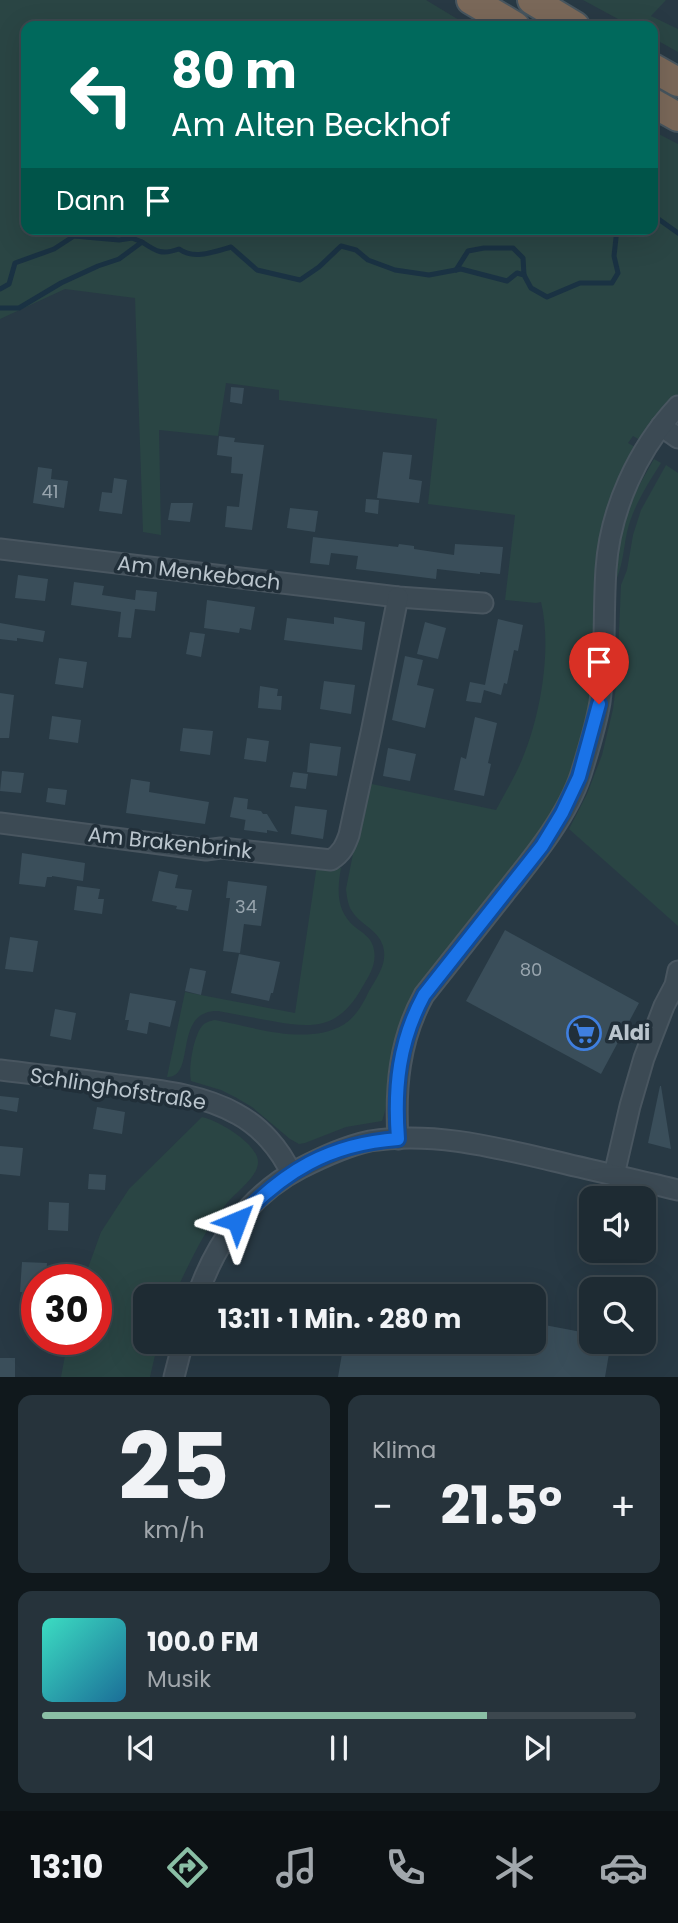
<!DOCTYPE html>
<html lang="de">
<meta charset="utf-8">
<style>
:root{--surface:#1e2b33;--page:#26333b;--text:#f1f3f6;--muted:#a1a7ac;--line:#3c474e;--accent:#8abfa5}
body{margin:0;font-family:Poppins,sans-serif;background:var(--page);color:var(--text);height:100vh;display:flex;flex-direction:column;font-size:26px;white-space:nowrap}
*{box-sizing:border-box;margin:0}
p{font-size:23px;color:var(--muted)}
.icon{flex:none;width:38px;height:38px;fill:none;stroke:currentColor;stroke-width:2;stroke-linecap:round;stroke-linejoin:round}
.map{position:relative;height:1377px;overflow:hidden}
.side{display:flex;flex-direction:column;gap:18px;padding:18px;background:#10181c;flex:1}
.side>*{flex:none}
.hud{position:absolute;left:21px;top:21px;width:637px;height:214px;border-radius:14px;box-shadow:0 7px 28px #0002,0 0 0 2px var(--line);background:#00695c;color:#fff;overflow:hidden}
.buttons{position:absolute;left:579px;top:1186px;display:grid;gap:14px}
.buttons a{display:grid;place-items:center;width:77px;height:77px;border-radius:14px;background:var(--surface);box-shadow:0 7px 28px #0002,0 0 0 2px var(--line);font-size:35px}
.speed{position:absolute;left:21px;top:1264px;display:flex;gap:14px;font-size:35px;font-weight:700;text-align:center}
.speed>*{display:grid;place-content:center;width:91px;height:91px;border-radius:50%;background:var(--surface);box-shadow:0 7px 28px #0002,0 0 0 2px var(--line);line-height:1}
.speed .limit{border:10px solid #d22;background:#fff;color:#111}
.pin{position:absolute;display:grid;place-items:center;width:60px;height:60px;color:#fff;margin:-72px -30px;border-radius:50% 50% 50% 0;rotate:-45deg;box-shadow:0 0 7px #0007}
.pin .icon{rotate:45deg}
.me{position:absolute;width:77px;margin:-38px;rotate:44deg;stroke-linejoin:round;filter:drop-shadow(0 0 5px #0008)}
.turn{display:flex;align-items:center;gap:24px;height:147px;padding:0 35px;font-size:32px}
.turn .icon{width:91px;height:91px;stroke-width:2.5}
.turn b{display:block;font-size:49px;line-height:60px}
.then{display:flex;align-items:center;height:66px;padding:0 35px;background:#0003;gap:14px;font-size:26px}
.big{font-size:52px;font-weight:700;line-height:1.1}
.side .card{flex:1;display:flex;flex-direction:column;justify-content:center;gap:10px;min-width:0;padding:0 24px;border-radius:14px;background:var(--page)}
.side .dial{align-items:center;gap:0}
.dial b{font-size:91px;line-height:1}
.song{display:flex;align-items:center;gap:21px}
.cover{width:84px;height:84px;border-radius:10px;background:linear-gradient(135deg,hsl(170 70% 55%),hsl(200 70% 35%))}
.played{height:7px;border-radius:4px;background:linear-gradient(90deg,var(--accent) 75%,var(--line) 75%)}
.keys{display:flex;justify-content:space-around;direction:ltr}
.heat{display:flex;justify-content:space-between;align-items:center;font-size:38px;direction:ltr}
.side .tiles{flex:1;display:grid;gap:18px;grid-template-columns:1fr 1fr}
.card:last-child{grid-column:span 2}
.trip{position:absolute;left:133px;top:1284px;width:413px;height:70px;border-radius:14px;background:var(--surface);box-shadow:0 7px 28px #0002,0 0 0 2px var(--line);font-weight:700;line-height:70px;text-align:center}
.tabs{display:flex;height:112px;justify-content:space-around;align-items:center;background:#0c1114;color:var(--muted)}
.tabs .icon{width:49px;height:49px}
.tabs .selected{color:var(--accent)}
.tabs b{font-size:32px;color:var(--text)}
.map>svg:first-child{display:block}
.green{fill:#2a4544}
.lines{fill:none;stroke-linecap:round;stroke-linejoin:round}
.stream{stroke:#1a3243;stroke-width:5}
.building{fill:#3a4e5a}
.minor-casing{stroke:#495660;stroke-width:23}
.highway-casing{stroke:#47555e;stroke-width:32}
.minor{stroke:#3c4a54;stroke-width:19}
.highway{stroke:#7a6859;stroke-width:28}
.route-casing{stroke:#114b97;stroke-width:18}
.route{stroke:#1a73e8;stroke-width:12}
.labels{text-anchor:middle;stroke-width:7;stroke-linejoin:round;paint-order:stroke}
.number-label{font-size:18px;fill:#98a5ae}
.street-label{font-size:21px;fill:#bac5cd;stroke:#212f39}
.poi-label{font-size:21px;font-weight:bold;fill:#bac5cd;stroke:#212f39;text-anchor:start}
</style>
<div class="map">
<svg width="678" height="1377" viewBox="0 0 678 1377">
<rect width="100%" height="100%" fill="#283944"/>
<g class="green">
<path d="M0 0H426L469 26H26V229H653V131L678 144V394L657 416 640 440 633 436 628 443 635 447 619 478 608 513 595 675 584 740 572 773 557 807 536 841 463 935 392 1072 385 1111 382 1121 346 1127 305 1143 299 1144 290 1139 252 1107 235 1097 221 1090 191 1081C188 1068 194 1032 204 1024 209 1021 210 1021 215 1020 254 1027 306 1046 343 1025 355 1018 363 1004 369 991 377 977 388 963 383 946 378 930 363 926 354 914 348 907 347 898 346 889L367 783 496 810C505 793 516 775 523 757 541 714 552 647 541 602L536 603 505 600 515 515 428 504 437 419 279 400V390L226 383 218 436 159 430 161 535 143 532 135 298 65 289 0 319Z"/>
<polygon points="583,0 666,0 651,16 678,29 678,52 653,38 653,26 631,26"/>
<path d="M654 459 661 463C647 485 633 507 627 532 623 552 623 566 614 585L616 546 628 505Z"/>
<polygon points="666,465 678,473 678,926 569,829 587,794 602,755 613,709 617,678 621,585 627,570 633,535 641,510"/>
<path d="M317 865 341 868C337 890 336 911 355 927 363 933 370 937 373 946 378 962 370 974 363 986 339 1029 315 1029 272 1021 254 1018 236 1014 218 1011 172 1010 197 1078 167 1077L185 992 295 1013Z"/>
<path d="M202 1117C218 1120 258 1144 258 1162 258 1177 236 1192 227 1203 203 1231 189 1265 173 1297H145V1342H158L150 1377H61L68 1339H96V1279H84L101 1232 129 1189Z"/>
</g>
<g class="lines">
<g class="stream">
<polyline points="653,218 657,218 678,233"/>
<polyline points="456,270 468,251 484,248 513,248 523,258 524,275"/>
<polyline points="0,289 9,284 15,263 54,249 74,236 119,240 132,238 142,242"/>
<path d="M0 308H19L61 283 98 266 119 259 142 242C157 252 162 255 179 249 194 260 214 252 231 247L257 270 300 280 319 267 341 246 356 250 368 260 395 270 429 275 461 269 507 281 517 273 524 275 531 288 547 297 580 283H612L618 273 614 256 617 229"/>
</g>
</g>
<g class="building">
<polygon points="231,387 244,388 242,404 230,402"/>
<polygon points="219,436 235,438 234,442 264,445 252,530 225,527 227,506 239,507 243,474 231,473 232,457 217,455"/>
<polygon points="383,452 412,455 409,479 422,481 419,503 377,498"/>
<polygon points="38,467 52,469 51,479 68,481 64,508 33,503"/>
<polygon points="114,478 127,480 122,514 99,511 102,492 112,493"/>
<polygon points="366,499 379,500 378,514 365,512"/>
<polygon points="171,503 193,503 190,522 168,520"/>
<polygon points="290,508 318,511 315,532 287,528"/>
<polygon points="313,537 398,547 399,544 414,546 414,549 454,555 455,544 503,547 500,574 480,572 480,574 437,569 436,579 356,569 358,556 331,553 329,565 310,563"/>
<polygon points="18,575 48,579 45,601 15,598"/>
<polygon points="74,582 104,586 102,595 135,600 136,590 157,592 155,611 135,609 131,638 118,637 121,612 71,605"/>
<polygon points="207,600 255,607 251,630 240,628 239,633 204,628"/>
<polygon points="334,617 365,622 362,650 284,640 287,618 334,624"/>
<polygon points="498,619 523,625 518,651 514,650 507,684 504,683 501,695 484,690 481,703 466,701 470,682 485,685"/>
<polygon points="425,622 446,628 438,659 417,654"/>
<polygon points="0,623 45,631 43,642 17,638 17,641 0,639"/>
<polygon points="190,632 205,634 201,657 186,654"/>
<polygon points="405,656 423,660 417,685 434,689 425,728 392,720"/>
<polygon points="59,658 87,662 83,688 55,684"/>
<polygon points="324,681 355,685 351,714 320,709"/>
<polygon points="260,686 278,689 277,696 282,696 281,710 258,708"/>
<polygon points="0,693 14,695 9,738 0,738"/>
<polygon points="52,716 81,720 78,743 49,739"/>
<polygon points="475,717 497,723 488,763 491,764 484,796 454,790 461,757 466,759"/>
<polygon points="183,728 213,731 210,755 180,751"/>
<polygon points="247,738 269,741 266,762 244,759"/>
<polygon points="310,743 341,747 337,776 307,772"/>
<polygon points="388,748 416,754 410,781 383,776"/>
<polygon points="2,771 24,773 21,793 0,791"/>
<polygon points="293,772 308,774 306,789 290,787"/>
<polygon points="131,779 150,782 149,792 209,802 205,824 126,813"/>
<polygon points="48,788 67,790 65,805 46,802"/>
<polygon points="234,797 248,799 247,809 261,811 263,814 267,814 278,832 267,830 267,833 244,830 247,810 246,820 230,817"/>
<polygon points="295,806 327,810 323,839 291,834"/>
<polygon points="22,853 85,863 83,881 52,876 52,877 47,877 45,887 19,884"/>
<polygon points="159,871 178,875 175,888 192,890 188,911 176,909 177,906 152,901"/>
<polygon points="228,881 267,886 261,926 244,924 240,953 223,951 230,898 226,898"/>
<polygon points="77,886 100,889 98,899 104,899 102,914 74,910"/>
<polygon points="505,930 639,1003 601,1074 466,1001"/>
<polygon points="10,937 38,941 33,972 5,969"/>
<polygon points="239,954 280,962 273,993 271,993 269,1001 231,993"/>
<polygon points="190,968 206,971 201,995 185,991"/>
<polygon points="130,993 176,1001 170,1027 149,1022 147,1034 127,1030 129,1020 125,1020"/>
<polygon points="55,1009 76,1013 71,1040 50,1036"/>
<polygon points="660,1086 661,1086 671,1149 648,1143"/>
<polygon points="0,1096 19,1098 17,1112 0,1109"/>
<polygon points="97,1107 125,1112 122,1134 93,1129"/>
<polygon points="0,1146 23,1148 20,1176 0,1174"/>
<polygon points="89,1174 106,1175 105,1190 88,1189"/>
<polygon points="49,1202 69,1203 68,1231 48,1230"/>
<polygon points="22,1262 47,1263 46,1279 37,1279 37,1293 20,1292"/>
<polygon points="534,1323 592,1334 592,1342 611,1342 605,1377 338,1377 344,1342 534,1342"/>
<rect x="0" y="1358" width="15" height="19"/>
</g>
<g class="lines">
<g class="minor-casing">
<g id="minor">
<polyline points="661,426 678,438"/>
<polyline points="0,549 398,597 483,603"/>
<path d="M0 823 206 850 221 848 331 860C342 853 345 846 349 835L371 733 398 597"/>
<path d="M0 1070C39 1075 78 1079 118 1085 158 1090 202 1094 237 1114 261 1127 280 1149 291 1173"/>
<path d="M398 1139C395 1088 399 1040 424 995 451 961 477 928 504 894 532 859 567 817 581 774 588 751 596 726 600 702 606 657 603 613 606 569 610 509 638 449 678 406"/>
<polyline points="614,1175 630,1106 644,1058 664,1006 675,985 678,971"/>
<path d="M197 1297C215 1243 250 1194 301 1168 323 1157 346 1146 370 1141 432 1131 494 1147 554 1161 595 1171 637 1180 678 1190"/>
<polyline points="174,1377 183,1342"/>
</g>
</g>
<g class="highway-casing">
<g id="highway">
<polyline points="471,0 515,26"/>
<polyline points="532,0 575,26"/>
<polyline points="653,68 678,82"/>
<polyline points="653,103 678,117"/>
</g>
</g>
<use href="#minor" class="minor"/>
<use href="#highway" class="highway"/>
</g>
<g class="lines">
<g class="route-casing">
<path id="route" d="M237 1221C284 1171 329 1144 398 1139 394 1087 399 1041 424 995L542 846 562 813 579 777 599 704"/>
</g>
<use href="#route" class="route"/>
</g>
<defs>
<g id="supermarket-ring" transform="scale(1.75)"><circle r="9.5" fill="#212f39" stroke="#3f7fe0" stroke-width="1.5"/><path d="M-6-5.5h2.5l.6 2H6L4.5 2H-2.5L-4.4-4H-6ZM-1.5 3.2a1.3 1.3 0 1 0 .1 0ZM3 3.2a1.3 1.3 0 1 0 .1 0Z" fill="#3f7fe0"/></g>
</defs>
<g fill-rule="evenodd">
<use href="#supermarket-ring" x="584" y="1033"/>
</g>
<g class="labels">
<g class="number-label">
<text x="50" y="498">41</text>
<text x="246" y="913">34</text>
<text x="531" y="976">80</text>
</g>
<g class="street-label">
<text transform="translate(199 573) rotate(7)" y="7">Am Menkebach</text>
<text transform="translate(170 843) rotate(6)" y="7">Am Brakenbrink</text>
<text transform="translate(118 1089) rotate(9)" y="7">Schlinghofstraße</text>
</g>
<g class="poi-label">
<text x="608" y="1040">Aldi</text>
</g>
</g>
</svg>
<div class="buttons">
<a><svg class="icon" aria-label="sound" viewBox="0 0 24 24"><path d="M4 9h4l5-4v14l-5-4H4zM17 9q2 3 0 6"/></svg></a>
<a><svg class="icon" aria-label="search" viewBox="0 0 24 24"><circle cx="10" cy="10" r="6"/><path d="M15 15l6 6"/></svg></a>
</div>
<div class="speed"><div class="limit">30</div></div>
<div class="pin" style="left:599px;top:704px;background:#d93025"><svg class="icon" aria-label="arrive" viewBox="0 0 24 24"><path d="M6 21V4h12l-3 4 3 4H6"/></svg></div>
<svg class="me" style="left:237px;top:1221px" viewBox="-20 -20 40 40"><path d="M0-17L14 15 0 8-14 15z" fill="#1a73e8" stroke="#fff" stroke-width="4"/></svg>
<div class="trip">13:11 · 1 Min. · 280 m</div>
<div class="hud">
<div class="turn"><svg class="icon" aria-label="left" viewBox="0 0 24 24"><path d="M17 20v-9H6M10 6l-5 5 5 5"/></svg><div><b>80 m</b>Am Alten Beckhof</div></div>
<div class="then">Dann<svg class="icon" aria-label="arrive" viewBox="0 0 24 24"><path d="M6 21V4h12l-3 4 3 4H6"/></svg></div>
</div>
</div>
<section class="side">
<div class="tiles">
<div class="card dial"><b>25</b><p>km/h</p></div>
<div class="card"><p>Klima</p>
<div class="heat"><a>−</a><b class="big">21.5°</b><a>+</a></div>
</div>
<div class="card">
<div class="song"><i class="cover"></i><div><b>100.0 FM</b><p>Musik</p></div></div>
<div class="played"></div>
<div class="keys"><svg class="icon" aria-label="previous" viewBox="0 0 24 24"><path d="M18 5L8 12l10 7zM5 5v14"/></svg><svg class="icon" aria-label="pause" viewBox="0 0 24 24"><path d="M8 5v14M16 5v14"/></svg><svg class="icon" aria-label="next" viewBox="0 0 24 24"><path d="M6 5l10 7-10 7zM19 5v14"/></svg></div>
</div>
</div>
</section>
<nav class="tabs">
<b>13:10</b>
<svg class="icon selected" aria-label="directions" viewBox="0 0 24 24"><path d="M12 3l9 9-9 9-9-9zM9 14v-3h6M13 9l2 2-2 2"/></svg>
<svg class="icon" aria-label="music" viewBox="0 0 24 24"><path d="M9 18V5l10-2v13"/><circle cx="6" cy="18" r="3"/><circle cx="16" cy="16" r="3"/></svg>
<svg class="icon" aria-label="phone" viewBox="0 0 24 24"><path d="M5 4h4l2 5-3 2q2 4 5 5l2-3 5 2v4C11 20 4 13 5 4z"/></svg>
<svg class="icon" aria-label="climate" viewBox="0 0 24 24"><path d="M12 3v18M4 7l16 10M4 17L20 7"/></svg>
<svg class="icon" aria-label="car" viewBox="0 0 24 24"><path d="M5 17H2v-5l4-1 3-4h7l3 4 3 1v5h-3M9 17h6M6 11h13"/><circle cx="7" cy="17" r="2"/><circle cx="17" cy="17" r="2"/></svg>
</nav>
